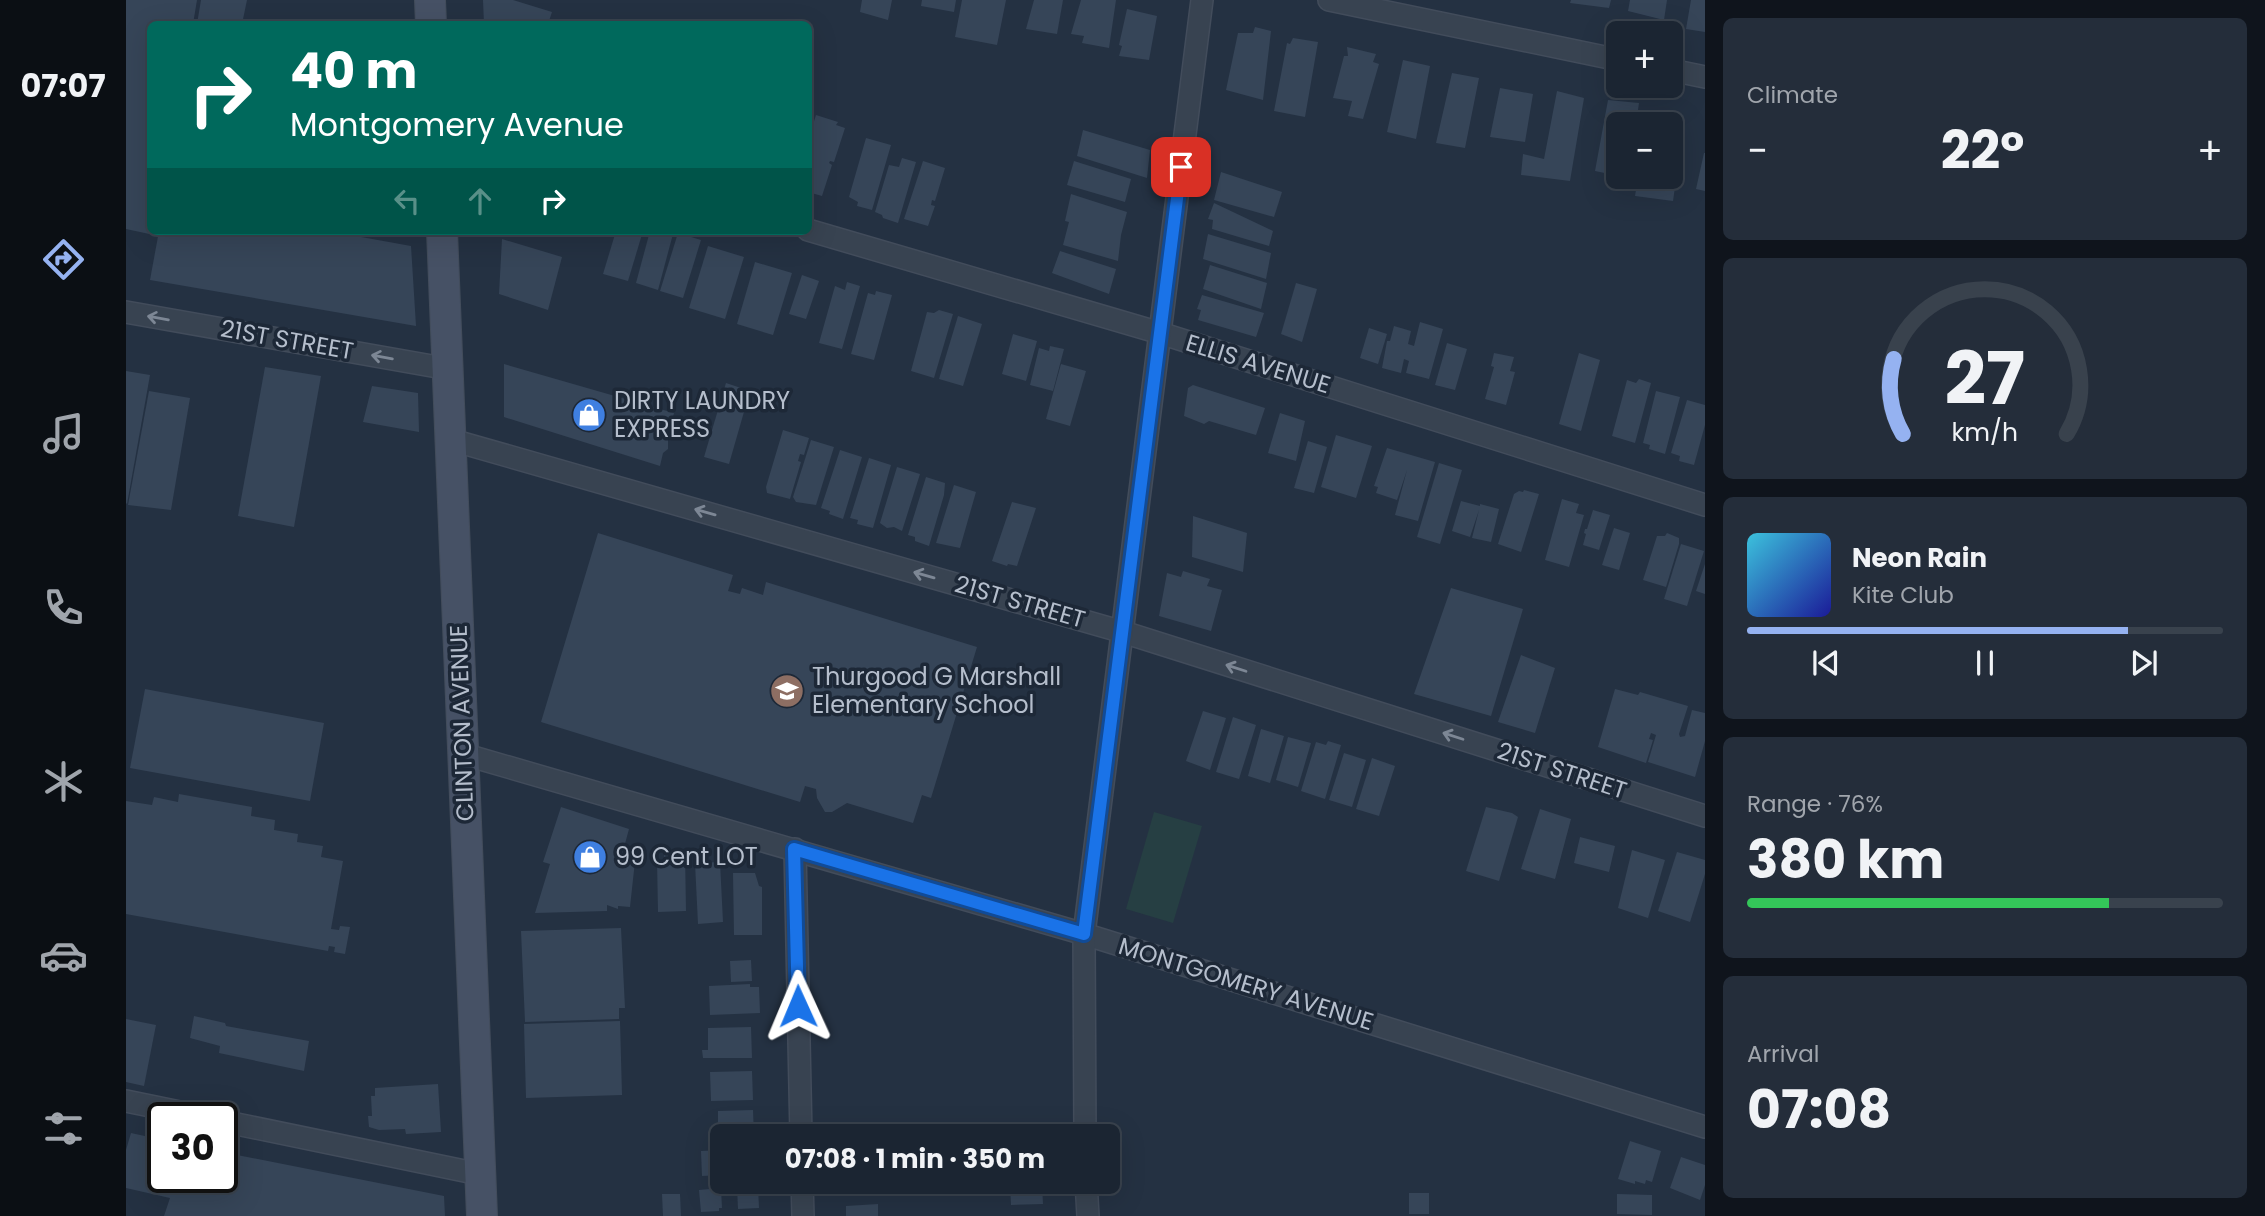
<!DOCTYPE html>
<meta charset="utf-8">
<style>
:root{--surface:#1b2532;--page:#242d3a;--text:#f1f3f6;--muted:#a0a5ac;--line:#39424d;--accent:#95b2f1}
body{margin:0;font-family:Poppins,sans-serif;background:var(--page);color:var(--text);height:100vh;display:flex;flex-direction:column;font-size:26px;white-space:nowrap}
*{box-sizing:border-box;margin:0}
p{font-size:23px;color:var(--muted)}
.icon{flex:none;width:38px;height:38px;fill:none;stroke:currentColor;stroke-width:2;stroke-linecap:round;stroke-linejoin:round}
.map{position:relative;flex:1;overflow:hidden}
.side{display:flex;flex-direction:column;gap:18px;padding:18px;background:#0f141c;width:560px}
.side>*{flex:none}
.banner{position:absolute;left:21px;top:21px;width:665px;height:214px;border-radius:10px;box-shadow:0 7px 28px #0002,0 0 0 2px var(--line);background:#00695c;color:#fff;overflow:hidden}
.fabs{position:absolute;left:1480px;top:21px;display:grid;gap:14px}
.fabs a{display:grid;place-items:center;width:77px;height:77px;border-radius:10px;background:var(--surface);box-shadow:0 7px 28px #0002,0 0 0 2px var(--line);font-size:35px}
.speed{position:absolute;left:21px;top:1102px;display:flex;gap:14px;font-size:35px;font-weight:700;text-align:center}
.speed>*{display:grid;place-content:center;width:91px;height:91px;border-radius:50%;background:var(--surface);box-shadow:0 7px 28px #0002,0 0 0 2px var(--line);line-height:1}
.speed .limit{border:4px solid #111;border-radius:10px;background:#fff;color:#111}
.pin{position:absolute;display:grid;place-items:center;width:60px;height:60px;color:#fff;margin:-30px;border-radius:14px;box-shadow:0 4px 10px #0006}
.me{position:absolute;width:77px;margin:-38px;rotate:359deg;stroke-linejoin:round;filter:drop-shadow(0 0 5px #0008)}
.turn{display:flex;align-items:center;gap:24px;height:147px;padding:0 28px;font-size:32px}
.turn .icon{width:91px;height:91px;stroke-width:2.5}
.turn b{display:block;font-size:49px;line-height:60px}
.lanes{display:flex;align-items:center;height:66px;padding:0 28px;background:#0003;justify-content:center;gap:35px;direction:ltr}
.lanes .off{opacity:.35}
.big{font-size:52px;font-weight:700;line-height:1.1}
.side .tile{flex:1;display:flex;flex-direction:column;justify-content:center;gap:10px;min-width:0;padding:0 24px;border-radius:10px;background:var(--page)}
.side .dial{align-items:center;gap:0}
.dial svg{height:182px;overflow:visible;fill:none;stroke:var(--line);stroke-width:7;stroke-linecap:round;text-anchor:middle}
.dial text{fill:var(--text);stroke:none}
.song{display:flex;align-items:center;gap:21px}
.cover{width:84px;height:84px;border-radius:10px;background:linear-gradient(135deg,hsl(190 70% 55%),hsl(240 70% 35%))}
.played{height:7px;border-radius:4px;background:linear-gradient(90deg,var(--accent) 80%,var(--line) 80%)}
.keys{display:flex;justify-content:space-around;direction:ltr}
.heat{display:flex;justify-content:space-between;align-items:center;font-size:38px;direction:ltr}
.charge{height:10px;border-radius:5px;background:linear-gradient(90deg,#34c759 76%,var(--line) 0)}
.trip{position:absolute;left:584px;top:1124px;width:410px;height:70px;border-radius:10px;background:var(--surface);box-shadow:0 7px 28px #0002,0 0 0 2px var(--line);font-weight:700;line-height:70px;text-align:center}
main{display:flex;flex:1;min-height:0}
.dock{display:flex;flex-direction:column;width:126px;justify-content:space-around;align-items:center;background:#0b0f14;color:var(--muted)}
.dock .icon{width:49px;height:49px}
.dock .active{color:var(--accent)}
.dock b{font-size:32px;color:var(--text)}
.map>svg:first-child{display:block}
.green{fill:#263f43}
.building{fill:#364558}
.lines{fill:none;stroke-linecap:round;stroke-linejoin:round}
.minor-casing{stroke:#424c5b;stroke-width:24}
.secondary-casing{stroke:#424c5b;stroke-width:32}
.minor{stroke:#384351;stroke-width:21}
.secondary{stroke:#465165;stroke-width:30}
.oneway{stroke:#7d8795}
.route-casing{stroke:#114b97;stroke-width:18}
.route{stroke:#1a73e8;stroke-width:12}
.labels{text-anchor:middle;stroke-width:7;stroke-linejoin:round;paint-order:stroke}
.street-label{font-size:24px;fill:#b5becc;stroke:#1d2837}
.poi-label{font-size:24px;fill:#b5becc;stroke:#1d2837;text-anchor:start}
</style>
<main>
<nav class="dock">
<b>07:07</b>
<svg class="icon active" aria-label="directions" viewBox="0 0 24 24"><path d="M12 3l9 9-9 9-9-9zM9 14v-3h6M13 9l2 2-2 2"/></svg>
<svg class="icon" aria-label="music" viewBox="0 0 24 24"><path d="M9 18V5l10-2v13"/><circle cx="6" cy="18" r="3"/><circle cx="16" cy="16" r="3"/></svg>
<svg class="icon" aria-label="phone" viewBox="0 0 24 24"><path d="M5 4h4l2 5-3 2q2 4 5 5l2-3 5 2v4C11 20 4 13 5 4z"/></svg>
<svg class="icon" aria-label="climate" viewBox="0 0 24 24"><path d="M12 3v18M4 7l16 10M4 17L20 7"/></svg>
<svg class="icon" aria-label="car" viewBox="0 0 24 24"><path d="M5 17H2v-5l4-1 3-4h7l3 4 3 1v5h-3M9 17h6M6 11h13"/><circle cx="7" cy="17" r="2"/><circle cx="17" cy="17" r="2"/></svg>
<svg class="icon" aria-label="filters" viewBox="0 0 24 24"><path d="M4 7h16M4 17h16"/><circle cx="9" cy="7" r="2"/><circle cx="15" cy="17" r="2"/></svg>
</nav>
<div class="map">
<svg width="1579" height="1216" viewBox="0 0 1579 1216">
<rect width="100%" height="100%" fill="#243142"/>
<polygon class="green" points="1028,812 1076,826 1047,923 1000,909"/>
<g class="building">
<polygon points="0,0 71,0 67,24 24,24 24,231 29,231 28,235 0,229"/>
<polygon points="75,0 121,0 116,24 71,24"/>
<polygon points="357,0 387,0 426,12 422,24 358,24"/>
<polygon points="736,0 766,0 762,20 734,12"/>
<polygon points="796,0 830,0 828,12 795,6"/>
<polygon points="836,0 880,0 871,45 829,37"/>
<polygon points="908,0 937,0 931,34 900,29"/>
<polygon points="955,0 990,0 983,48 956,43 958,36 945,34"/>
<polygon points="1445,0 1485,0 1483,8 1444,3"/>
<polygon points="1504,0 1541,0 1538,20 1502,11"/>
<polygon points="1565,0 1579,0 1579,32 1560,29"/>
<polygon points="1001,9 1031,16 1023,60 993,56 996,46 993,45"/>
<polygon points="1129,27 1145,31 1137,100 1100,90 1112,33 1127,33"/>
<polygon points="1167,38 1192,42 1179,117 1148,111 1161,43 1164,44"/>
<polygon points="1221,47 1250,54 1247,62 1253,64 1237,119 1222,116 1226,101 1207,98 1218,56 1222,56"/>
<polygon points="1277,60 1304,66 1290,139 1261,132"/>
<polygon points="1326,73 1353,78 1339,148 1310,143"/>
<polygon points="1374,88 1407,94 1399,142 1364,137"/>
<polygon points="1431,91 1458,98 1444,181 1395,175 1397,154 1418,159"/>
<polygon points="1482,100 1513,103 1510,124 1493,124 1493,176 1469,171"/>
<polygon points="690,115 712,122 710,125 719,128 708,162 704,161 703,163 706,165 696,196 682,192 682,140"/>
<polygon points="957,130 1024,150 1021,178 951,156"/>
<polygon points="1545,130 1557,132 1547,201 1509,196 1512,177 1545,177"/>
<polygon points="740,138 765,145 746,210 731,206 732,202 723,197"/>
<polygon points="1578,153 1579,153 1579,191 1570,189"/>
<polygon points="776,158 790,162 772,223 757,218 756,215 749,212 763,165 773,167"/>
<polygon points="797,161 819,168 809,201 806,200 805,205 809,206 802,226 778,219"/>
<polygon points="948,161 1005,179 999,202 941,185"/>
<polygon points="1095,172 1156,192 1148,217 1088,200"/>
<polygon points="945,194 1001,212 995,235 992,261 937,245 943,222 939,221"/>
<polygon points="1088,203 1147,231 1143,246 1086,229 1087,220 1082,219"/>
<polygon points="33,231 202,231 285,246 290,326 24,280"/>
<polygon points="490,231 517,231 502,281 477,274"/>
<polygon points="524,231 538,231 547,234 532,290 510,283"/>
<polygon points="552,233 575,240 557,298 534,291"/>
<polygon points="1082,234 1145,253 1140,279 1077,259"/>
<polygon points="376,239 436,257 422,310 373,294"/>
<polygon points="582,246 618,257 599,319 563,308"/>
<polygon points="934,251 990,269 983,294 926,273"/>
<polygon points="629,262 666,273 647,335 611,324"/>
<polygon points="1084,265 1141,283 1135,309 1077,289"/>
<polygon points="676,275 693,281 680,319 663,314"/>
<polygon points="721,282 734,286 716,349 693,343 709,286 719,290"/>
<polygon points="1170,283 1191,289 1176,342 1155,334"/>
<polygon points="750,291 766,295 748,360 725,354 742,293 749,295"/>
<polygon points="1076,295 1138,313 1130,337 1072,320 1075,310 1071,309"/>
<polygon points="813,310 827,314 808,378 785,371 801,312 808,313"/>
<polygon points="832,316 856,324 837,386 813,379"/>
<polygon points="1294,322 1317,329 1303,379 1280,373 1283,361 1278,359 1275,373 1256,368 1261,341 1264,341 1268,326 1285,331 1282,344 1288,346"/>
<polygon points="1243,328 1261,334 1252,364 1234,358"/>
<polygon points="887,334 911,341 900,381 876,374"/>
<polygon points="1321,343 1341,349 1329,390 1309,385"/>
<polygon points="924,346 938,349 927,391 904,385 913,348 923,351"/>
<polygon points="1368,353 1388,357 1384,371 1389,372 1380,405 1359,399 1368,367 1365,366"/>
<polygon points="1453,353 1474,360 1455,431 1433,424"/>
<polygon points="378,364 548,413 542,437 542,449 537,453 534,466 378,417"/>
<polygon points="935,364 960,371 944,426 920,419"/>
<polygon points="139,367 195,376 168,527 112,516"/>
<polygon points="0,371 24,375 1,504 0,503"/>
<polygon points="1513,379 1525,383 1509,443 1486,436 1501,380 1510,383"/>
<polygon points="600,383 624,391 603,464 578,457"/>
<polygon points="1067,385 1139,408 1130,435 1083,421 1078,424 1058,416 1062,388"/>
<polygon points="246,386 292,393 293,432 237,422"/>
<polygon points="23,391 64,398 45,510 2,505"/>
<polygon points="1530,391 1554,397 1539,454 1523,449 1524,445 1517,443"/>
<polygon points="1561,400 1579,405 1579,425 1568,465 1553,461 1554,456 1545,453"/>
<polygon points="1154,413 1179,421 1170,461 1142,453"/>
<polygon points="657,430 683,438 678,455 674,454 672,461 675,462 664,499 641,493 640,487"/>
<polygon points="1210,435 1246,446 1230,498 1195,487"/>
<polygon points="685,440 708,447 690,505 670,502 667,497"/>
<polygon points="1182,441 1201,447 1188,493 1168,488"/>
<polygon points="1261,448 1309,462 1292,521 1269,515 1281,470 1271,500 1250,493 1252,487 1248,486"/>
<polygon points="714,450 736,457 717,519 703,514 704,511 695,508"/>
<polygon points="743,458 765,465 747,528 731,524 732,520 724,518"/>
<polygon points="1313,463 1336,470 1314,544 1291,537"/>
<polygon points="771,467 794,474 776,531 768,527 761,528 754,523"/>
<polygon points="800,477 819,483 818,495 803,546 789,541 789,537 782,535"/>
<polygon points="828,485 850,492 834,548 810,543"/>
<polygon points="1398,490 1413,494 1395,552 1372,544 1388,494 1393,491 1397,492"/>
<polygon points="1436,499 1453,504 1450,513 1458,515 1443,567 1419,560"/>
<polygon points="1335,501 1354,506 1354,504 1373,509 1365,542 1346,538 1353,510 1344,537 1326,531"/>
<polygon points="886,502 910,508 891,566 882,564 881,566 866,561"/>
<polygon points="1467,510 1484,515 1473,550 1457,545 1460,534 1458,533 1459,529 1461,529"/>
<polygon points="1067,516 1121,533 1117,572 1066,557"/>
<polygon points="1488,528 1504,533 1493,570 1476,565"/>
<polygon points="472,533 607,575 602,591 614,594 616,588 637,595 640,582 851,647 805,798 796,795 787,823 721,803 706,812 699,812 691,798 690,789 679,786 674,802 415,722"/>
<polygon points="1541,533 1553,538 1553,544 1540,587 1517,580 1531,536 1539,536"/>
<polygon points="1555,544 1578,551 1561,606 1538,599"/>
<polygon points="1579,564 1579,594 1570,591"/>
<polygon points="1057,571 1084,579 1081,586 1096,590 1085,631 1033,616 1041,573 1055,577"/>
<polygon points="1325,588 1397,609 1365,716 1288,694"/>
<polygon points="1395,655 1429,668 1409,733 1372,722"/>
<polygon points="19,689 198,723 184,801 4,768"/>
<polygon points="1489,689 1512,695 1514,692 1562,706 1553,734 1554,737 1559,736 1566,710 1579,713 1579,741 1569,777 1522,762 1530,735 1525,733 1523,739 1527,740 1520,763 1472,747"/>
<polygon points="1077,711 1100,718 1084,770 1060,761"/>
<polygon points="1107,717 1130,725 1113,779 1090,772"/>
<polygon points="1135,729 1158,736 1144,783 1122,776"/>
<polygon points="1162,737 1185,743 1172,787 1150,780"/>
<polygon points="1202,741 1215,745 1199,799 1175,791 1190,742 1200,745"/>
<polygon points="1218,753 1240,760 1226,807 1203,800"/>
<polygon points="1246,758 1269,766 1253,816 1230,809"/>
<polygon points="53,794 126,807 125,816 149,820 148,830 172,834 171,842 197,846 195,857 217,861 205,929 213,930 214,926 224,927 219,954 208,952 209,947 203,946 202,951 0,914 0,801 26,805 28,797 52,802"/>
<polygon points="435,807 503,829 497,851 510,852 504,907 492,906 492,909 481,905 481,911 409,913 424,864 417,862"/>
<polygon points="1360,807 1386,813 1392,817 1373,881 1340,871"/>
<polygon points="1414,809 1445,819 1429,879 1395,869"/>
<polygon points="1454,837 1489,846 1483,872 1448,863"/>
<polygon points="1506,850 1539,860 1522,918 1492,908"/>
<polygon points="538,852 559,852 560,911 532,912 531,860 538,860"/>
<polygon points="1551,852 1579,860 1579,874 1564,922 1532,911"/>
<polygon points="594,862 597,922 572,924 569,863"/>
<polygon points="607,873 629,873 633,886 636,887 636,935 608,935"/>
<polygon points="495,928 499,1008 493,1008 493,1019 399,1022 395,931"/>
<polygon points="625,960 626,981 605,982 604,961"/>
<polygon points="624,984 624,987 633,987 634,1013 584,1015 583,986"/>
<polygon points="68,1016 99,1023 100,1026 183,1041 178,1071 93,1053 94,1046 64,1038"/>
<polygon points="0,1019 30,1025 18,1086 0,1082"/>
<polygon points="494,1021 496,1095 400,1098 398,1024"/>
<polygon points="625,1027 626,1058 577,1058 576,1050 582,1050 582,1028"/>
<polygon points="626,1071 627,1100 585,1101 584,1072"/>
<polygon points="312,1084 315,1132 280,1134 279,1129 253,1130 243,1127 242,1116 246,1116 245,1096 249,1096 249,1088"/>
<polygon points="627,1110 628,1136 597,1136 597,1141 592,1141 592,1111"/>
<polygon points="5,1133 37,1140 37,1178 96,1178 96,1152 318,1196 319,1216 38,1216 44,1198 0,1188 0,1150"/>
<polygon points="1504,1141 1535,1151 1526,1182 1520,1180 1519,1184 1509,1181 1509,1184 1492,1179"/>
<polygon points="597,1150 597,1175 576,1176 575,1151"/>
<polygon points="1555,1157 1579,1165 1579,1185 1574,1200 1544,1188"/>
<polygon points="916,1184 917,1204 885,1205 884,1185"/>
<polygon points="632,1186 633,1208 612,1209 611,1187"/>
<polygon points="595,1188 596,1208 593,1208 593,1211 575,1212 573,1190"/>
<rect x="1283" y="1193" width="20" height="21"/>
<polygon points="536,1194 554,1194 555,1216 537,1216"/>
<polygon points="1491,1194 1526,1195 1526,1215 1491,1214"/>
<polygon points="752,1204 752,1216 720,1216 720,1206"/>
</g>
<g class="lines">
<g class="minor-casing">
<g id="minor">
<polyline points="1203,0 1493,60"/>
<polyline points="1545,70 1579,77"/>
<polyline points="682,230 1034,333 1579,505"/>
<polyline points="0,312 323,369"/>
<polyline points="326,440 997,632 1579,816"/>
<polyline points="337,754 958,934 1579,1127"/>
<polyline points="669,849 675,1136"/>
<polyline points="0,1101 83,1118"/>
<polyline points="96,1121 353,1174"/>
<polyline points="959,1136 958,934 1076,0"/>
<polyline points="676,1181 677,1216"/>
<polyline points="960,1181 962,1216"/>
</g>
</g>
<g class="secondary-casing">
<g id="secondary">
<polyline points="304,0 305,24"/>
<polyline points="316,231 356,1216"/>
</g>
</g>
<use href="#minor" class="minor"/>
<use href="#secondary" class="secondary"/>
</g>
<defs><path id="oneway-shaft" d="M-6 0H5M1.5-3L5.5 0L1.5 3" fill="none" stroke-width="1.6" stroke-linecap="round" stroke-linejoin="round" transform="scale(1.75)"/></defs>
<g class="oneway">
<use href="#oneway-shaft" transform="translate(32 318) rotate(-170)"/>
<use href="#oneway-shaft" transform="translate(256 357) rotate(-170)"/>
<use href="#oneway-shaft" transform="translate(579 512) rotate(-164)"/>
<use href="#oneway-shaft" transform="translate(798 575) rotate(-164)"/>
<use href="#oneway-shaft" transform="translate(1110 668) rotate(-162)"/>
<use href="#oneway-shaft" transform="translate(1327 736) rotate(-162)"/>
</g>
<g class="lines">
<g class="route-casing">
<polyline id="route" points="672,1006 668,849 958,934 1055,167"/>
</g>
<use href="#route" class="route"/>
</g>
<defs>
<g id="shop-disc" transform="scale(1.75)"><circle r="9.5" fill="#3f7fe0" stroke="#1d2837"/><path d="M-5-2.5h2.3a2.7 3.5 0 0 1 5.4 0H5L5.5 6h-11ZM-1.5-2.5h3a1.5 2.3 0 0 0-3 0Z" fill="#fff"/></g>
<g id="school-disc" transform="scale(1.75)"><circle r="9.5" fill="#8d6e63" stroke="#1d2837"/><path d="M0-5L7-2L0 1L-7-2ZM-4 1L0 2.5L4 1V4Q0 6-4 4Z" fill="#fff"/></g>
</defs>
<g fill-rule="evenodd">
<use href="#shop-disc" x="463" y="415"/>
<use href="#school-disc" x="661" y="691"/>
<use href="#shop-disc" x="464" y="857"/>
</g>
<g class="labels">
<g class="street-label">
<text transform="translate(161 340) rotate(10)" y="8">21ST STREET</text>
<text transform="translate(1132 364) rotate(17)" y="8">ELLIS AVENUE</text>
<text transform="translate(894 602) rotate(16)" y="8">21ST STREET</text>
<text transform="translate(336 723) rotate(-92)" y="8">CLINTON AVENUE</text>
<text transform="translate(1436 771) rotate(18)" y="8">21ST STREET</text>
<text transform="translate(1120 984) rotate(17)" y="8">MONTGOMERY AVENUE</text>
</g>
<g class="poi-label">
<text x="488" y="409">DIRTY LAUNDRY<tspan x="488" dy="28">EXPRESS</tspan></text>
<text x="686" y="685">Thurgood G Marshall<tspan x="686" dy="28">Elementary School</tspan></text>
<text x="489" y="865">99 Cent LOT</text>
</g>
</g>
</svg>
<div class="fabs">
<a>+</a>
<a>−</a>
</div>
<div class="speed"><div class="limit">30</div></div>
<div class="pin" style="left:1055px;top:167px;background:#d93025"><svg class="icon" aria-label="arrive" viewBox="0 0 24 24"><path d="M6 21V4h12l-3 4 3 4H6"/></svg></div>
<svg class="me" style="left:672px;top:1006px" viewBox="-20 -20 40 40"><path d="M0-17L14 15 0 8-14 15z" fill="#1a73e8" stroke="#fff" stroke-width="4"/></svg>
<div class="trip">07:08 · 1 min · 350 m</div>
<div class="banner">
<div class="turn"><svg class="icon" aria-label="right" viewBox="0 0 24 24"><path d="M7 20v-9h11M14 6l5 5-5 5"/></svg><div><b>40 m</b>Montgomery Avenue</div></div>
<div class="lanes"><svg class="icon off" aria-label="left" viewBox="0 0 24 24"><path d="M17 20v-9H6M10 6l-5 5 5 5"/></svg><svg class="icon off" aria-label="ahead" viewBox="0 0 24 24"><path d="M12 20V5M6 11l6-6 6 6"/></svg><svg class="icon" aria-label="right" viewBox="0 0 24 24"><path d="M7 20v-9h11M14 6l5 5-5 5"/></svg></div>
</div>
</div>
<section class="side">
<div class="tile"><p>Climate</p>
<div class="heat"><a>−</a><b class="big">22°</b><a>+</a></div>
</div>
<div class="tile dial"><svg viewBox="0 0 100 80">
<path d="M14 69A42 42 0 1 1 86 69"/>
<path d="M14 69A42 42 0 0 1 10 36" stroke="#95b2f1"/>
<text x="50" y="56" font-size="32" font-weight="700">27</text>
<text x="50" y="72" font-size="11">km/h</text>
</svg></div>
<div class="tile">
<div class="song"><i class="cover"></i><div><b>Neon Rain</b><p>Kite Club</p></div></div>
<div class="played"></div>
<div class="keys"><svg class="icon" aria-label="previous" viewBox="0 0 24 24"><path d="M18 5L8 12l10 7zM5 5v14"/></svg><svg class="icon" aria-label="pause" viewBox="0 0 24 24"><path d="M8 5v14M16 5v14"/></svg><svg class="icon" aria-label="next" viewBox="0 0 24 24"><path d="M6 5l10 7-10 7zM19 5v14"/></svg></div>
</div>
<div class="tile"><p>Range · 76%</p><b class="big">380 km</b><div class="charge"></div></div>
<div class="tile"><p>Arrival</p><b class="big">07:08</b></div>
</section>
</main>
